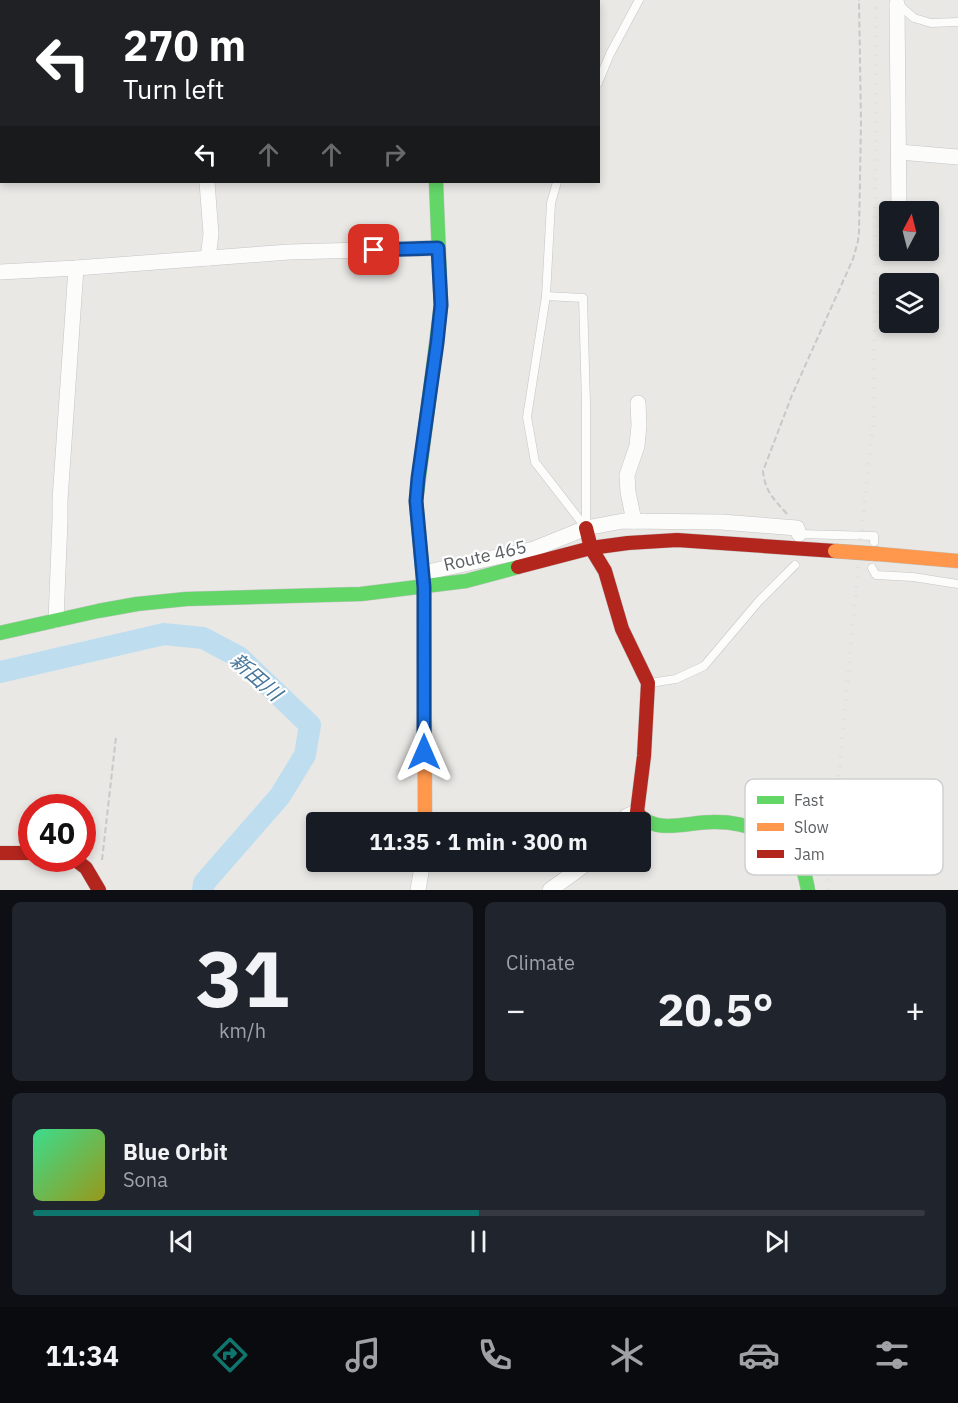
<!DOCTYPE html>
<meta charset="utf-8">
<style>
:root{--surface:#171b24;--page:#20242c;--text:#f1f3f6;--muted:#9ea1a6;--line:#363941;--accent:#0f766e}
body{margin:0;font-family:"IBM Plex Sans","Noto Sans JP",sans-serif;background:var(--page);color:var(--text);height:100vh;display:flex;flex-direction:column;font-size:22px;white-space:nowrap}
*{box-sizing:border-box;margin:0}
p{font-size:20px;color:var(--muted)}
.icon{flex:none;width:33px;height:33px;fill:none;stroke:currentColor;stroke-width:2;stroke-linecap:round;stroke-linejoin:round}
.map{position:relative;height:890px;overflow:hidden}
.drawer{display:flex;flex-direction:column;gap:12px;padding:12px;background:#0d0f14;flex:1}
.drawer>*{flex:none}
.hud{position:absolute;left:0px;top:0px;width:600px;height:183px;box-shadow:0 3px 9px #0003;background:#202124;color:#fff;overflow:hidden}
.needle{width:39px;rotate:7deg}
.tools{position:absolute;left:879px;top:201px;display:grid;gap:12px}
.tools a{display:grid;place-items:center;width:60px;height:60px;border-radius:6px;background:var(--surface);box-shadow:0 3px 9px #0003;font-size:30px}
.speed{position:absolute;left:18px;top:794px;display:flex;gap:12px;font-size:30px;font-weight:700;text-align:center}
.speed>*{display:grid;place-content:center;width:78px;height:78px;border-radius:50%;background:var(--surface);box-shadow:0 3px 9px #0003;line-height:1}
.speed .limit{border:9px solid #d22;background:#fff;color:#111}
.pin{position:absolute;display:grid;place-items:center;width:51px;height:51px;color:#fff;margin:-26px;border-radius:12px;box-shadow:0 3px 9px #0006}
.me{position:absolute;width:66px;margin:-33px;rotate:0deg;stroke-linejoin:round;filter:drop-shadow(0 0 4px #0008)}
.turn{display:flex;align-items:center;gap:21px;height:126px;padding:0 24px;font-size:27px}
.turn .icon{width:78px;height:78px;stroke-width:2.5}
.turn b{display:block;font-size:42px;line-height:51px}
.lanes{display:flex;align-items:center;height:57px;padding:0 24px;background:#0003;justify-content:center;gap:30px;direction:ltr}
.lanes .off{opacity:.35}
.big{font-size:45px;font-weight:700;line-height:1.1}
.drawer .card{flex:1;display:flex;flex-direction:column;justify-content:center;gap:9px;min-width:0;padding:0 21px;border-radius:9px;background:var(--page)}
.drawer .dial{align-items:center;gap:0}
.dial b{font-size:78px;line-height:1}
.song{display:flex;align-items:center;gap:18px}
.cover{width:72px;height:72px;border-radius:9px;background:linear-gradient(135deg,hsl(150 70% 55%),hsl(60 70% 35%))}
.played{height:6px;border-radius:3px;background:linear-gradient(90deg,var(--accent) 50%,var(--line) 50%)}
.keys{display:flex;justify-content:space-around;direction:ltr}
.heat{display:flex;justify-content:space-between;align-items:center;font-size:33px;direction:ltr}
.drawer .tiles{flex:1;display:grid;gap:12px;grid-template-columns:1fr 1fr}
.card:last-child{grid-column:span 2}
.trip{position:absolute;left:306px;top:812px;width:345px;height:60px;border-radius:6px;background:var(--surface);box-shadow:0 3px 9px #0003;font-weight:700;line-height:60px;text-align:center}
.tab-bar{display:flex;height:96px;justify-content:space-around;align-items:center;background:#090b0e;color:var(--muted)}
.tab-bar .icon{width:42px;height:42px}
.tab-bar .on{color:var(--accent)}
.tab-bar b{font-size:27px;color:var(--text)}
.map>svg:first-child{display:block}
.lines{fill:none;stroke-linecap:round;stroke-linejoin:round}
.river{stroke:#bedef0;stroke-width:22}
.lane-casing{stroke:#c4c5c5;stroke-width:9}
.street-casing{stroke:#c4c5c5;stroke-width:16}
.fast-casing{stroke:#c4c5c4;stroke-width:15}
.slow-casing{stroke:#c4c5c4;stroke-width:15}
.jam-casing{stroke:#c4c5c4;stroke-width:15}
.path{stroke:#c5c9c7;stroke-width:2;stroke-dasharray:6 3;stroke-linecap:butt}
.lane{stroke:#fcfcfb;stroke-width:8}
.street{stroke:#fcfcfb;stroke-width:15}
.fast{stroke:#63d668;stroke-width:14}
.slow{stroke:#ff974d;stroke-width:14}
.jam{stroke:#b3261e;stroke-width:14}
.rail{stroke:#e2e1e1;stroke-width:4;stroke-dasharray:1.5 8;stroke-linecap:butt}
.slow-bridge-casing{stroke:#bdae97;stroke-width:15;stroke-linecap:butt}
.slow-bridge{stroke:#ff974d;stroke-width:14}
.route-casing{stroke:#114b97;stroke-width:15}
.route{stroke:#1a73e8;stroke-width:10}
.labels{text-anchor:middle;stroke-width:4.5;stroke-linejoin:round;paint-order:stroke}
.street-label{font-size:18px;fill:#5b5f62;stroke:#fff}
.water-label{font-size:20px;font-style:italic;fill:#47769b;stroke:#fff}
.key{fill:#fff;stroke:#cecfd0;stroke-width:1.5}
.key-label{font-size:16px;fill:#5b5f62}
</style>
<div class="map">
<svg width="958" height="890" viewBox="0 0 958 890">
<rect width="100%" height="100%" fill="#eae8e5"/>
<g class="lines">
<polyline class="river" points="0,672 164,634 203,638 239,657 310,725 305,755 280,796 204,883 203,890"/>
<g class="lane-casing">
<g id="lane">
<polyline points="897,3 914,18 931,23 958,22"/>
<polyline points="598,83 610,54 639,0"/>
<polyline points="557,182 551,203 546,296 527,417 535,462 586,528"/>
<polyline points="546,296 583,298 586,403 586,526"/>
<polyline points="799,534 874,536 874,542"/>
<polyline points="872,568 876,575 913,577 958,584"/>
<polyline points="650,683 676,679 704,666 759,601 795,565"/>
</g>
</g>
<g class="street-casing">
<g id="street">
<polyline points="426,0 426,2"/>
<polyline points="186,2 187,0"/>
<polyline points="897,4 899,212"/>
<polyline points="899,152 958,157"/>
<polyline points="207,182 211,234 208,258"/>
<polyline points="0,272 76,268 289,252 438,248"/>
<polyline points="634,521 628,492 627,475 637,446 639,425 638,403"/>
<polyline points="423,573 534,549 586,528 623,521 721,522 797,528 799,534"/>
<polyline points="56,620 60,520 60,500 76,268"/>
<polyline points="621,822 627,816 637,812"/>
<polyline points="418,890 423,861"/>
<polyline points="550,890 590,861"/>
</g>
</g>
<g class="fast-casing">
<g id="fast">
<polyline points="424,588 416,501 441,305 436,182"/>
<polyline points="0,633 98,611 137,604 186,599 361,594 466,581 518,567"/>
<path d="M640 816C658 834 689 822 712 822 743 821 785 834 800 863 805 872 806 880 808 890"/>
</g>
</g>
<g class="slow-casing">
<g id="slow">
<polyline points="878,554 958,561"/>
<polyline points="424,588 425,822"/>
</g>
</g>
<g class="jam-casing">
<g id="jam">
<polyline points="586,528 591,548 605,571 622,629 648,683 644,756 637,812 640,816"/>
<polyline points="518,567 591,548 628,543 677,540 835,551"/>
<polyline points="0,853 32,853"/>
<polyline points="73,858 86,868 99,890"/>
</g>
</g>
<g class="path">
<path d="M787 514C774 499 765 492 763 471L792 395 853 259 858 241 859 232 861 122 859 0"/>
<polyline points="102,860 116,737"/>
</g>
<use href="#lane" class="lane"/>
<use href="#street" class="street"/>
<use href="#fast" class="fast"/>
<use href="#slow" class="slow"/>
<use href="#jam" class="jam"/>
<polyline class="rail" points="828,890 861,536 874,414 876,0"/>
<g class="slow-bridge-casing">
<polyline id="slow-bridge" points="835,551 878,554"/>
</g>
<use href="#slow-bridge" class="slow-bridge"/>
</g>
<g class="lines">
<g class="route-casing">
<polyline id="route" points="374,250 438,248 441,305 437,343 418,478 416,501 424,587 424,752"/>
</g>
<use href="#route" class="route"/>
</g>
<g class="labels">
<g class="street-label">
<text transform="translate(485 556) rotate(-13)" y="6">Route 465</text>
</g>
<g class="water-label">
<text transform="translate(256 677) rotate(41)" y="7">新田川</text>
</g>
</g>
<rect x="745" y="779" width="198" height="96" rx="9" class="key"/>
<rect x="757" y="796" width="27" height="8" fill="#63d668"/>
<rect x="757" y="823" width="27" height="8" fill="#ff974d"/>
<rect x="757" y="850" width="27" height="8" fill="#b3261e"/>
<g class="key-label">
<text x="794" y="806">Fast</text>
<text x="794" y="833">Slow</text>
<text x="794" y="860">Jam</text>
</g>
</svg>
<div class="tools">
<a><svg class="needle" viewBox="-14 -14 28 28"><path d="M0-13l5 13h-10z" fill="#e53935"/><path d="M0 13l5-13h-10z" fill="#9ea1a6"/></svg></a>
<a><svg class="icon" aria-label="layers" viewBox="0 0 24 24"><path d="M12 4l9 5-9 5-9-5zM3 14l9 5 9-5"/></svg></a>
</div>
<div class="speed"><div class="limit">40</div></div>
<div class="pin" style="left:374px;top:250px;background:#d93025"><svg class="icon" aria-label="arrive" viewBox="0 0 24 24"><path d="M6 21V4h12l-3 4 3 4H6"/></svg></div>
<svg class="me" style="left:424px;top:752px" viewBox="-20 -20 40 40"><path d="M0-17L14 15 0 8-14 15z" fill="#1a73e8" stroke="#fff" stroke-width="4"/></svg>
<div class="trip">11:35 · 1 min · 300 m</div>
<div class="hud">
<div class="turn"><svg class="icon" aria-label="left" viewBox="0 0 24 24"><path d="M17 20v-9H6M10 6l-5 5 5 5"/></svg><div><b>270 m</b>Turn left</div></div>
<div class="lanes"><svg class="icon" aria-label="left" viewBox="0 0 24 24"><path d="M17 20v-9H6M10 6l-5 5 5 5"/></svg><svg class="icon off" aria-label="ahead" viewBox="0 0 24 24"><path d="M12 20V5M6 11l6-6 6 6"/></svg><svg class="icon off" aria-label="ahead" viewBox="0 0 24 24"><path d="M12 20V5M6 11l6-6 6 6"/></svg><svg class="icon off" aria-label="right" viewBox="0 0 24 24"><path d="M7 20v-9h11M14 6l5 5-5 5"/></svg></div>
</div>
</div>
<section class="drawer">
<div class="tiles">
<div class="card dial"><b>31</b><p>km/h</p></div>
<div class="card"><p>Climate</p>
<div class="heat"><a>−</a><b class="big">20.5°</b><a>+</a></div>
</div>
<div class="card">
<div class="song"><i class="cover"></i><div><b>Blue Orbit</b><p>Sona</p></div></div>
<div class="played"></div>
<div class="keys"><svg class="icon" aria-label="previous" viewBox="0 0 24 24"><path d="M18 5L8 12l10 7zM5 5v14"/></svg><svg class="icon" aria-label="pause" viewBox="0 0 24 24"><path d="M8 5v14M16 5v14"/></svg><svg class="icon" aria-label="next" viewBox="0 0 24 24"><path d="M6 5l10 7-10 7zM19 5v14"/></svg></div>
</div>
</div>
</section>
<nav class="tab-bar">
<b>11:34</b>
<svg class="icon on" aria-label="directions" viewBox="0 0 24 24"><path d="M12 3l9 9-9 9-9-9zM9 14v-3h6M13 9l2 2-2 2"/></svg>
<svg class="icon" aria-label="music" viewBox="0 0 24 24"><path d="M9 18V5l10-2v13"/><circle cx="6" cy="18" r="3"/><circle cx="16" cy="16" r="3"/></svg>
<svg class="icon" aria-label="phone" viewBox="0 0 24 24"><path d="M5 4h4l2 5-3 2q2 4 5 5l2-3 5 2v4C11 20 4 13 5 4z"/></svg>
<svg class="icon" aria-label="climate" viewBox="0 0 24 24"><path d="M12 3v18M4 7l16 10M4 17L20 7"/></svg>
<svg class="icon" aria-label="car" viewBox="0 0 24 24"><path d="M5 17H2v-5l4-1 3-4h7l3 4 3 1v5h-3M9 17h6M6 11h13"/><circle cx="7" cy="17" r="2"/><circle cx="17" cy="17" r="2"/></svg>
<svg class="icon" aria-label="filters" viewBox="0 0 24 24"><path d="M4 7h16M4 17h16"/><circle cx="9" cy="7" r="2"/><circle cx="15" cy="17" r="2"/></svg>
</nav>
